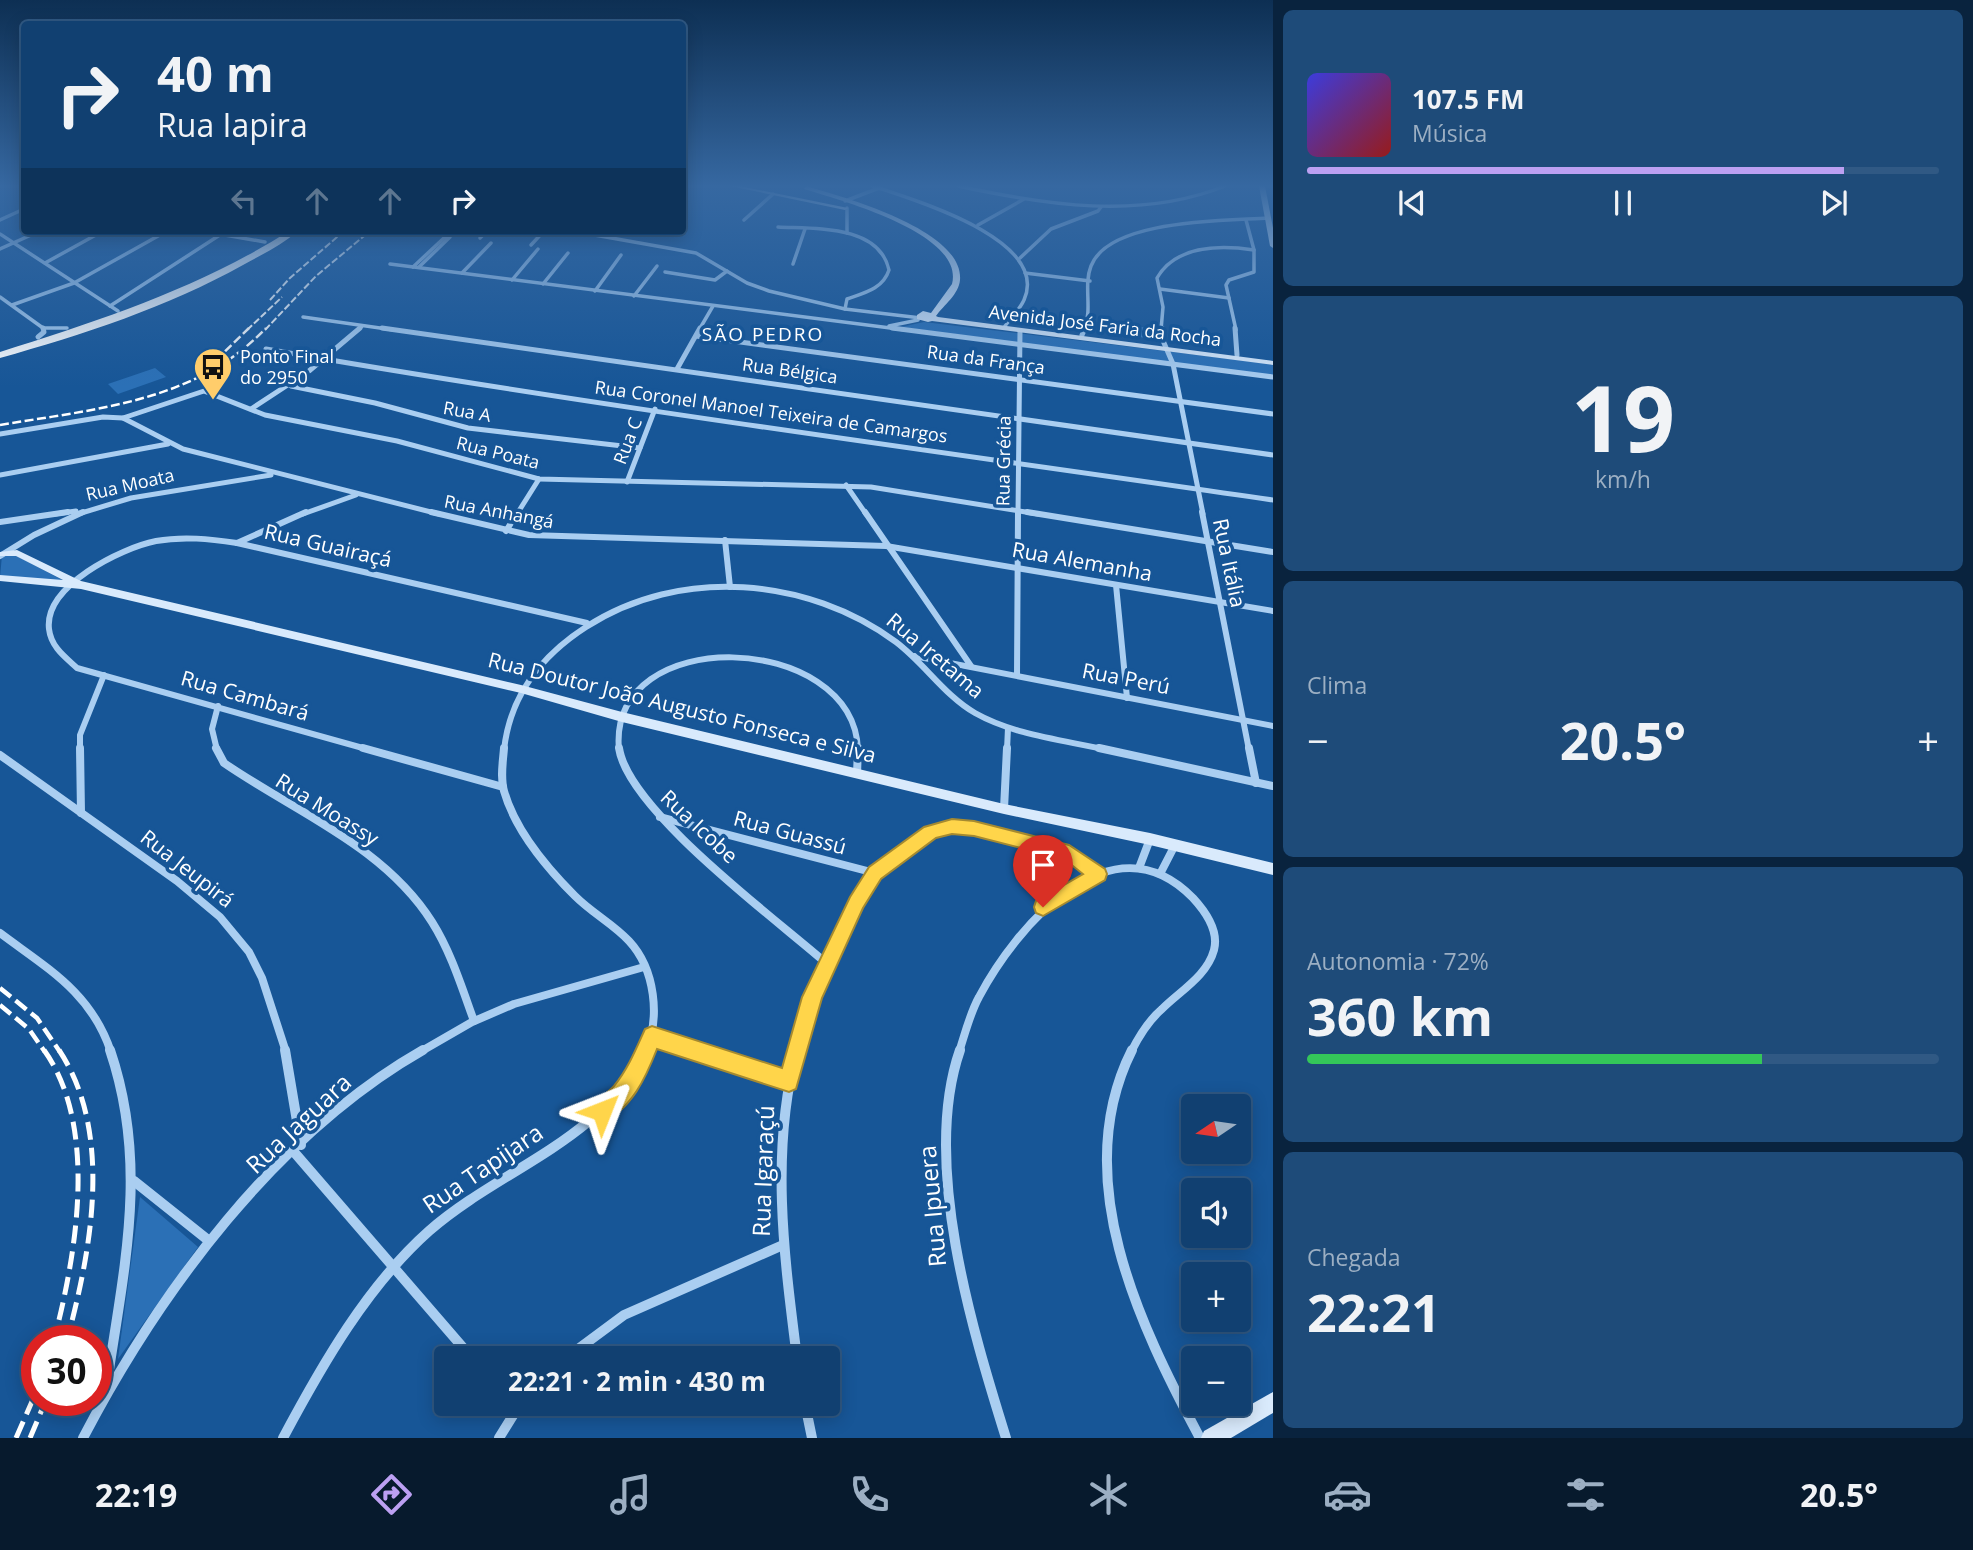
<!DOCTYPE html>
<html lang="pt">
<meta charset="utf-8">
<style>
:root{--surface:#114071;--page:#1e4b79;--text:#f1f3f6;--muted:#9cafc3;--line:#305984;--accent:#bca0f2}
body{margin:0;font-family:"Open Sans",sans-serif;background:var(--page);color:var(--text);height:100vh;display:flex;flex-direction:column;font-size:26px;white-space:nowrap}
*{box-sizing:border-box;margin:0}
p{font-size:23px;color:var(--muted)}
.icon{flex:none;width:38px;height:38px;fill:none;stroke:currentColor;stroke-width:2;stroke-linecap:round;stroke-linejoin:round}
.map{position:relative;flex:1;overflow:hidden}
.drawer{display:flex;flex-direction:column;gap:10px;padding:10px;background:#09233e;width:700px}
.drawer>*{flex:none}
.top-card{position:absolute;left:21px;top:21px;width:665px;height:214px;border-radius:7px;box-shadow:0 4px 18px #0003,0 0 0 2px var(--line);background:#114071;color:var(--text);overflow:hidden}
.needle{width:46px;rotate:257deg}
.controls{position:absolute;left:1181px;top:1094px;display:grid;gap:14px}
.controls a{display:grid;place-items:center;width:70px;height:70px;border-radius:7px;background:var(--surface);box-shadow:0 4px 18px #0003,0 0 0 2px var(--line);font-size:35px}
.speed{position:absolute;left:21px;top:1325px;display:flex;gap:14px;font-size:35px;font-weight:700;text-align:center}
.speed>*{display:grid;place-content:center;width:91px;height:91px;border-radius:50%;background:var(--surface);box-shadow:0 4px 18px #0003,0 0 0 2px var(--line);line-height:1}
.speed .limit{border:10px solid #d22;background:#fff;color:#111}
.pin{position:absolute;display:grid;place-items:center;width:60px;height:60px;color:#fff;margin:-72px -30px;border-radius:50% 50% 50% 0;rotate:-45deg;box-shadow:0 0 7px #0007}
.pin .icon{rotate:45deg}
.me{position:absolute;width:77px;margin:-38px;rotate:45deg;stroke-linejoin:round;filter:drop-shadow(0 0 5px #0008)}
.turn{display:flex;align-items:center;gap:24px;height:147px;padding:0 21px;font-size:32px}
.turn .icon{width:91px;height:91px;stroke-width:2.5}
.turn b{display:block;font-size:49px;line-height:60px}
.lanes{display:flex;align-items:center;height:66px;padding:0 21px;background:#0003;justify-content:center;gap:35px;direction:ltr}
.lanes .off{opacity:.35}
.big{font-size:52px;font-weight:700;line-height:1.1}
.drawer .widget{flex:1;display:flex;flex-direction:column;justify-content:center;gap:10px;min-width:0;padding:0 24px;border-radius:10px;background:var(--page)}
.drawer .dial{align-items:center;gap:0}
.dial b{font-size:91px;line-height:1}
.song{display:flex;align-items:center;gap:21px}
.cover{width:84px;height:84px;border-radius:10px;background:linear-gradient(135deg,hsl(240 70% 55%),hsl(0 70% 35%))}
.played{height:7px;border-radius:4px;background:linear-gradient(90deg,var(--accent) 85%,var(--line) 85%)}
.keys{display:flex;justify-content:space-around;direction:ltr}
.heat{display:flex;justify-content:space-between;align-items:center;font-size:38px;direction:ltr}
.charge{height:10px;border-radius:5px;background:linear-gradient(90deg,#34c759 72%,var(--line) 0)}
.trip{position:absolute;left:434px;top:1346px;width:406px;height:70px;border-radius:7px;background:var(--surface);box-shadow:0 4px 18px #0003,0 0 0 2px var(--line);font-weight:700;line-height:70px;text-align:center}
.dock{display:flex;height:112px;justify-content:space-around;align-items:center;background:#071a2d;color:var(--muted)}
.dock .icon{width:49px;height:49px}
.dock .selected{color:var(--accent)}
.dock b{font-size:32px;color:var(--text)}
main{display:flex;flex:1;min-height:0}
.map>svg:first-child{display:block}
.green{fill:#2b70b6}
.building{fill:#407fbe}
.lines{fill:none;stroke-linecap:round;stroke-linejoin:round}
.street-far4{stroke:#aacef1;stroke-width:3.5}
.street-far3{stroke:#aacef1;stroke-width:5}
.street-far2{stroke:#aacef1;stroke-width:6}
.street-far1{stroke:#aacef1;stroke-width:8}
.street{stroke:#aacef1;stroke-width:10}
.secondary{fill:#d9eafc;fill-rule:evenodd}
.highway{fill:#fff;fill-rule:evenodd}
.rail-far3{stroke:#fff;stroke-width:2;stroke-dasharray:7 2.5;stroke-linecap:butt}
.rail-far2{stroke:#fff;stroke-width:2.5;stroke-dasharray:9 3.5;stroke-linecap:butt}
.rail-far1{stroke:#fff;stroke-width:4.5;stroke-dasharray:14 6;stroke-linecap:butt}
.rail{stroke:#fff;stroke-width:5;stroke-dasharray:18 8;stroke-linecap:butt}
.route{fill:#ffd54a;stroke:#a68a30;stroke-width:2}
.labels{text-anchor:middle;stroke-width:7;stroke-linejoin:round;paint-order:stroke}
.far-street-label{font-size:18px;fill:#fff;stroke:#175697}
.far-poi-label{font-size:18px;fill:#fff;stroke:#175697;text-anchor:start}
.far-neighbourhood-label{font-size:19px;letter-spacing:2px;fill:#fff;stroke:#175697}
.street-label{font-size:21px;fill:#fff;stroke:#175697}
.near-street-label{font-size:24px;fill:#fff;stroke:#175697}
</style>
<main>
<div class="map">
<svg width="1273" height="1438" viewBox="0 0 1273 1438">
<rect width="100%" height="100%" fill="#175697"/>
<g class="green">
<polygon points="924,322 1273,364 1273,376 901,327"/>
<polygon points="155,368 166,377 118,394 108,384"/>
<polygon points="2,555 15,555 66,582 0,577"/>
<polygon points="140,1197 198,1247 118,1359"/>
</g>
<polygon class="building" points="1127,324 1156,330 1154,339 1124,335"/>
<g class="lines">
<g class="street-far4">
<path d="M873 186C911 199 1051 239 1024 300 1020 309 1011 318 1005 326"/>
<path d="M958 186C1046 205 1140 220 1225 186"/>
<polyline points="682,187 685,186"/>
<polyline points="845,201 879,188"/>
<polyline points="847,208 847,233"/>
<polyline points="0,220 24,209"/>
<polyline points="744,220 773,194"/>
<polyline points="978,225 1024,199"/>
<path d="M778 227C813 229 879 224 889 270 883 289 864 293 847 299L845 309"/>
<polyline points="202,231 265,242"/>
<polyline points="572,231 696,253 747,283 769,291 845,309 921,318"/>
<polyline points="0,234 118,311"/>
<polyline points="480,238 487,231"/>
<polyline points="531,245 544,231"/>
<polyline points="0,249 40,231"/>
<polyline points="1020,258 1051,229 1098,211 1101,207"/>
<polyline points="45,263 103,231"/>
<polyline points="390,264 906,330"/>
<polyline points="793,264 805,229"/>
<polyline points="413,267 445,237 450,237 419,267"/>
<polyline points="665,272 715,280 727,271"/>
<polyline points="462,273 491,243"/>
<polyline points="1025,273 1090,281"/>
<polyline points="512,280 538,249"/>
<polyline points="543,284 568,253"/>
<polyline points="1160,289 1229,298"/>
<polyline points="595,291 621,255"/>
<polyline points="634,296 657,266"/>
<polyline points="0,297 43,328"/>
<polyline points="12,305 74,283 167,231"/>
<polyline points="110,306 226,231"/>
<polyline points="303,317 394,330"/>
<polyline points="889,326 918,320"/>
<polyline points="43,328 67,328"/>
<polyline points="358,330 362,326"/>
<polyline points="699,330 713,306"/>
<path d="M1084 330C1093 309 1083 286 1091 266 1109 219 1225 221 1268 218"/>
<path d="M1161 330 1163 307 1157 278C1176 245 1220 245 1254 250"/>
<polyline points="1236,330 1226,285 1229,280 1254,272 1254,250 1246,220"/>
</g>
<g class="street-far3">
<polyline points="382,328 1273,455"/>
<polyline points="892,328 1273,377"/>
<polyline points="1162,328 1161,336 1173,364 1203,514"/>
<polyline points="1235,328 1237,355"/>
<polyline points="1082,335 1085,328"/>
<polyline points="696,336 1273,414"/>
<polyline points="38,337 44,332 43,328"/>
<path d="M266 349C600 407 937 451 1273 500"/>
<polyline points="677,369 700,328"/>
<polyline points="291,386 375,403 468,428 640,448"/>
<polyline points="251,409 309,371 360,328"/>
<polyline points="123,418 204,391 265,415 397,441 539,479 871,487 1038,514"/>
<polyline points="0,434 103,417 123,418 183,449 439,514"/>
<polyline points="0,475 168,444"/>
<polyline points="627,482 655,409"/>
<polyline points="846,485 866,514"/>
<polyline points="55,514 76,511"/>
<polyline points="78,514 131,498 271,475"/>
<polyline points="303,514 356,495"/>
<polyline points="517,514 539,479"/>
<polyline points="1018,514 1020,331"/>
</g>
<g class="street-far2">
<polyline points="431,512 529,535 886,546 1273,611"/>
<polyline points="865,512 971,666"/>
<polyline points="1027,512 1273,552"/>
<polyline points="1202,512 1249,750"/>
<polyline points="0,522 68,512"/>
<polyline points="506,531 518,512"/>
<polyline points="725,540 730,587"/>
<polyline points="237,543 306,512"/>
<polyline points="0,556 34,535 83,512"/>
<polyline points="1116,585 1127,698"/>
<polyline points="914,656 1273,726"/>
<polyline points="1017,675 1018,512"/>
<polyline points="80,750 80,735 104,675"/>
<polyline points="217,750 212,729 218,706"/>
<path d="M370 750 77 668C65 657 51 647 49 629 44 586 121 548 156 541 183 536 210 539 237 543L587 623"/>
<path d="M504 750C510 695 541 656 586 627 680 566 808 577 896 642 925 664 944 695 975 713 1014 735 1063 740 1107 750"/>
<path d="M619 750C607 622 854 631 858 750"/>
<polyline points="1007,750 1008,728"/>
</g>
<g class="street-far1">
<polyline points="80,748 81,813"/>
<path d="M216 748 224 763C295 812 384 846 432 922 451 952 462 988 474 1021"/>
<polyline points="363,748 503,787"/>
<path d="M504 748C503 762 500 777 504 791 515 830 547 868 575 896 592 913 613 924 629 941 655 969 661 1018 645 1052"/>
<path d="M619 748C628 810 776 919 826 963"/>
<polyline points="1099,748 1273,786"/>
<polyline points="1249,748 1256,783"/>
<polyline points="0,755 177,881 220,917 249,952 262,978 286,1052"/>
<polyline points="857,774 858,748"/>
<polyline points="1004,809 1007,748"/>
<polyline points="660,817 875,873"/>
<polyline points="1139,868 1150,839"/>
<polyline points="1160,874 1175,845"/>
<path d="M0 933C48 969 91 992 111 1052"/>
<polyline points="652,1037 698,1052"/>
<polyline points="420,1052 472,1022 514,1004 644,967"/>
<polyline points="797,1052 812,997 857,902 875,873 930,832 952,827 974,829 1069,852 1098,874"/>
<path d="M959 1052C965 1034 970 1013 979 997 1016 927 1111 814 1193 898 1205 911 1219 931 1214 950 1207 976 1180 991 1162 1009 1148 1021 1139 1036 1131 1052"/>
</g>
<g class="street">
<polyline points="285,1050 301,1145"/>
<polyline points="693,1050 789,1081"/>
<path d="M960 1050C921 1162 972 1329 1006 1438"/>
<path d="M1132 1050C1068 1177 1139 1324 1200 1438"/>
<polyline points="294,1152 472,1358"/>
<polyline points="134,1181 208,1240"/>
<polyline points="566,1358 624,1315 783,1245"/>
<path d="M797 1358C784 1256 770 1150 797 1050"/>
<path d="M107 1383C124 1267 149 1165 110 1050"/>
<polyline points="805,1404 812,1438"/>
<path d="M83 1438C160 1291 276 1134 423 1050"/>
<path d="M283 1438C322 1365 367 1286 429 1231 501 1168 602 1141 646 1050"/>
<polyline points="499,1438 520,1404"/>
</g>
<g class="secondary">
<polygon points="730,186 740,186 848,208 845,210"/>
<path d="M806 186C844 197 964 230 960 280 959 294 944 305 936 316L938 317 1273 361V365L932 321 928 322 917 319V315L923 311 931 313 952 284C965 233 839 200 804 189Z"/>
<polygon points="1259,186 1265,186 1273,228 1273,248 1270,246"/>
<polygon points="17,550 81,581 521,685 622,712 1004,804 1150,833 1273,863 1273,875 1150,845 1004,814 622,722 521,693 81,589 0,581 0,575 63,580 16,556 0,556 0,552"/>
<polygon points="1273,1392 1273,1413 1231,1438 1201,1438 1204,1431"/>
</g>
<path class="highway" d="M289 231H298C282 245 261 255 243 265 168 307 82 335 0 358V352C101 320 199 288 289 231Z"/>
<g class="rail-far3">
<polyline points="270,300 290,278 344,231"/>
<polyline points="247,330 282,297"/>
<polyline points="265,330 316,276 370,231"/>
</g>
<g class="rail-far2">
<polyline points="216,360 249,328"/>
<path d="M0 425C95 409 196 402 266 328"/>
</g>
<g class="rail-far1">
<polyline points="0,988 37,1018 60,1052"/>
<polyline points="0,1005 29,1029 45,1052"/>
</g>
<g class="rail">
<path d="M44 1050C99 1127 76 1255 54 1340"/>
<path d="M59 1050C114 1133 91 1251 67 1340"/>
<polyline points="16,1438 37,1390"/>
<polyline points="30,1438 46,1400"/>
</g>
</g>
<linearGradient id="sky" x2="0" y2="1"><stop stop-color="#0d2f53"/><stop offset="0.48" stop-color="#3668a1"/><stop offset="1" stop-color="#3668a1" stop-opacity="0"/></linearGradient>
<rect width="1273" height="387" fill="url(#sky)"/>
<path class="route" d="M952 819 974 821 1069 845 1105 869 1107 874 1105 880 1043 916 1036 913 1034 907 1036 901 1083 874 1064 859 974 836 952 834 936 838 881 879 863 908 822 998 796 1089 789 1092 657 1049C646 1077 632 1109 602 1122L594 1119 591 1111C596 1099 606 1095 614 1086 628 1069 636 1049 645 1029L652 1026 782 1068 802 997 850 897 869 867 924 827Z"/>
<defs>
<g id="bus-pin" transform="scale(2.0125)"><path d="M0 17L-7.5 6A9.5 9.5 0 1 1 7.5 6Z" fill="#ffcd6b" stroke="#175697"/><path d="M-5-6H5V4H4V6H2V4H-2V6H-4V4H-5ZM-3.5-4V0h7V-4ZM-3.5 1.2v1.5H-2V1.2ZM2 1.2v1.5H3.5V1.2Z" fill="#111"/></g>
</defs>
<g fill-rule="evenodd">
<use href="#bus-pin" x="213" y="367"/>
</g>
<g class="labels">
<g class="far-street-label">
<text transform="translate(1105 326) rotate(7)" y="6">Avenida José Faria da Rocha</text>
<text transform="translate(986 360) rotate(8)" y="6">Rua da França</text>
<text transform="translate(790 371) rotate(8)" y="6">Rua Bélgica</text>
<text transform="translate(467 412) rotate(10)" y="6">Rua A</text>
<text transform="translate(771 412) rotate(8)" y="6">Rua Coronel Manoel Teixeira de Camargos</text>
<text transform="translate(628 441) rotate(-69)" y="6">Rua C</text>
<text transform="translate(498 453) rotate(14)" y="6">Rua Poata</text>
<text transform="translate(1004 461) rotate(-89)" y="6">Rua Grécia</text>
<text transform="translate(130 485) rotate(-13)" y="6">Rua Moata</text>
<text transform="translate(499 512) rotate(11)" y="6">Rua Anhangá</text>
</g>
<g class="far-poi-label">
<text x="240" y="363">Ponto Final<tspan x="240" dy="21">do 2950</tspan></text>
</g>
<g class="far-neighbourhood-label">
<text x="763" y="341">SÃO PEDRO</text>
</g>
<g class="street-label">
<text transform="translate(328 546) rotate(13)" y="7">Rua Guairaçá</text>
<text transform="translate(1082 562) rotate(10)" y="7">Rua Alemanha</text>
<text transform="translate(1229 563) rotate(78)" y="7">Rua Itália</text>
<text transform="translate(935 656) rotate(40)" y="7">Rua Iretama</text>
<text transform="translate(1126 679) rotate(11)" y="7">Rua Perú</text>
<text transform="translate(245 696) rotate(16)" y="7">Rua Cambará</text>
<text transform="translate(682 708) rotate(14)" y="7">Rua Doutor João Augusto Fonseca e Silva</text>
<text transform="translate(327 810) rotate(32)" y="7">Rua Moassy</text>
<text transform="translate(699 827) rotate(43)" y="7">Rua Icobe</text>
<text transform="translate(790 833) rotate(15)" y="7">Rua Guassú</text>
<text transform="translate(187 869) rotate(38)" y="7">Rua Jeupirá</text>
</g>
<g class="near-street-label">
<text transform="translate(299 1124) rotate(-43)" y="8">Rua Jaguara</text>
<text transform="translate(483 1169) rotate(-34)" y="8">Rua Tapijara</text>
<text transform="translate(764 1171) rotate(-88)" y="8">Rua Igaraçú</text>
<text transform="translate(933 1206) rotate(-95)" y="8">Rua Ipuera</text>
</g>
</g>
</svg>
<div class="controls">
<a><svg class="needle" viewBox="-14 -14 28 28"><path d="M0-13l5 13h-10z" fill="#e53935"/><path d="M0 13l5-13h-10z" fill="#9cafc3"/></svg></a>
<a><svg class="icon" aria-label="sound" viewBox="0 0 24 24"><path d="M4 9h4l5-4v14l-5-4H4zM17 9q2 3 0 6"/></svg></a>
<a>+</a>
<a>−</a>
</div>
<div class="speed"><div class="limit">30</div></div>
<div class="pin" style="left:1043px;top:907px;background:#d93025"><svg class="icon" aria-label="arrive" viewBox="0 0 24 24"><path d="M6 21V4h12l-3 4 3 4H6"/></svg></div>
<svg class="me" style="left:602px;top:1111px" viewBox="-20 -20 40 40"><path d="M0-17L14 15 0 8-14 15z" fill="#ffd54a" stroke="#fff" stroke-width="4"/></svg>
<div class="trip">22:21 · 2 min · 430 m</div>
<div class="top-card">
<div class="turn"><svg class="icon" aria-label="right" viewBox="0 0 24 24"><path d="M7 20v-9h11M14 6l5 5-5 5"/></svg><div><b>40 m</b>Rua Iapira</div></div>
<div class="lanes"><svg class="icon off" aria-label="left" viewBox="0 0 24 24"><path d="M17 20v-9H6M10 6l-5 5 5 5"/></svg><svg class="icon off" aria-label="ahead" viewBox="0 0 24 24"><path d="M12 20V5M6 11l6-6 6 6"/></svg><svg class="icon off" aria-label="ahead" viewBox="0 0 24 24"><path d="M12 20V5M6 11l6-6 6 6"/></svg><svg class="icon" aria-label="right" viewBox="0 0 24 24"><path d="M7 20v-9h11M14 6l5 5-5 5"/></svg></div>
</div>
</div>
<section class="drawer">
<div class="widget">
<div class="song"><i class="cover"></i><div><b>107.5 FM</b><p>Música</p></div></div>
<div class="played"></div>
<div class="keys"><svg class="icon" aria-label="previous" viewBox="0 0 24 24"><path d="M18 5L8 12l10 7zM5 5v14"/></svg><svg class="icon" aria-label="pause" viewBox="0 0 24 24"><path d="M8 5v14M16 5v14"/></svg><svg class="icon" aria-label="next" viewBox="0 0 24 24"><path d="M6 5l10 7-10 7zM19 5v14"/></svg></div>
</div>
<div class="widget dial"><b>19</b><p>km/h</p></div>
<div class="widget"><p>Clima</p>
<div class="heat"><a>−</a><b class="big">20.5°</b><a>+</a></div>
</div>
<div class="widget"><p>Autonomia · 72%</p><b class="big">360 km</b><div class="charge"></div></div>
<div class="widget"><p>Chegada</p><b class="big">22:21</b></div>
</section>
</main>
<nav class="dock">
<b>22:19</b>
<svg class="icon selected" aria-label="directions" viewBox="0 0 24 24"><path d="M12 3l9 9-9 9-9-9zM9 14v-3h6M13 9l2 2-2 2"/></svg>
<svg class="icon" aria-label="music" viewBox="0 0 24 24"><path d="M9 18V5l10-2v13"/><circle cx="6" cy="18" r="3"/><circle cx="16" cy="16" r="3"/></svg>
<svg class="icon" aria-label="phone" viewBox="0 0 24 24"><path d="M5 4h4l2 5-3 2q2 4 5 5l2-3 5 2v4C11 20 4 13 5 4z"/></svg>
<svg class="icon" aria-label="climate" viewBox="0 0 24 24"><path d="M12 3v18M4 7l16 10M4 17L20 7"/></svg>
<svg class="icon" aria-label="car" viewBox="0 0 24 24"><path d="M5 17H2v-5l4-1 3-4h7l3 4 3 1v5h-3M9 17h6M6 11h13"/><circle cx="7" cy="17" r="2"/><circle cx="17" cy="17" r="2"/></svg>
<svg class="icon" aria-label="filters" viewBox="0 0 24 24"><path d="M4 7h16M4 17h16"/><circle cx="9" cy="7" r="2"/><circle cx="15" cy="17" r="2"/></svg>
<b>20.5°</b>
</nav>
